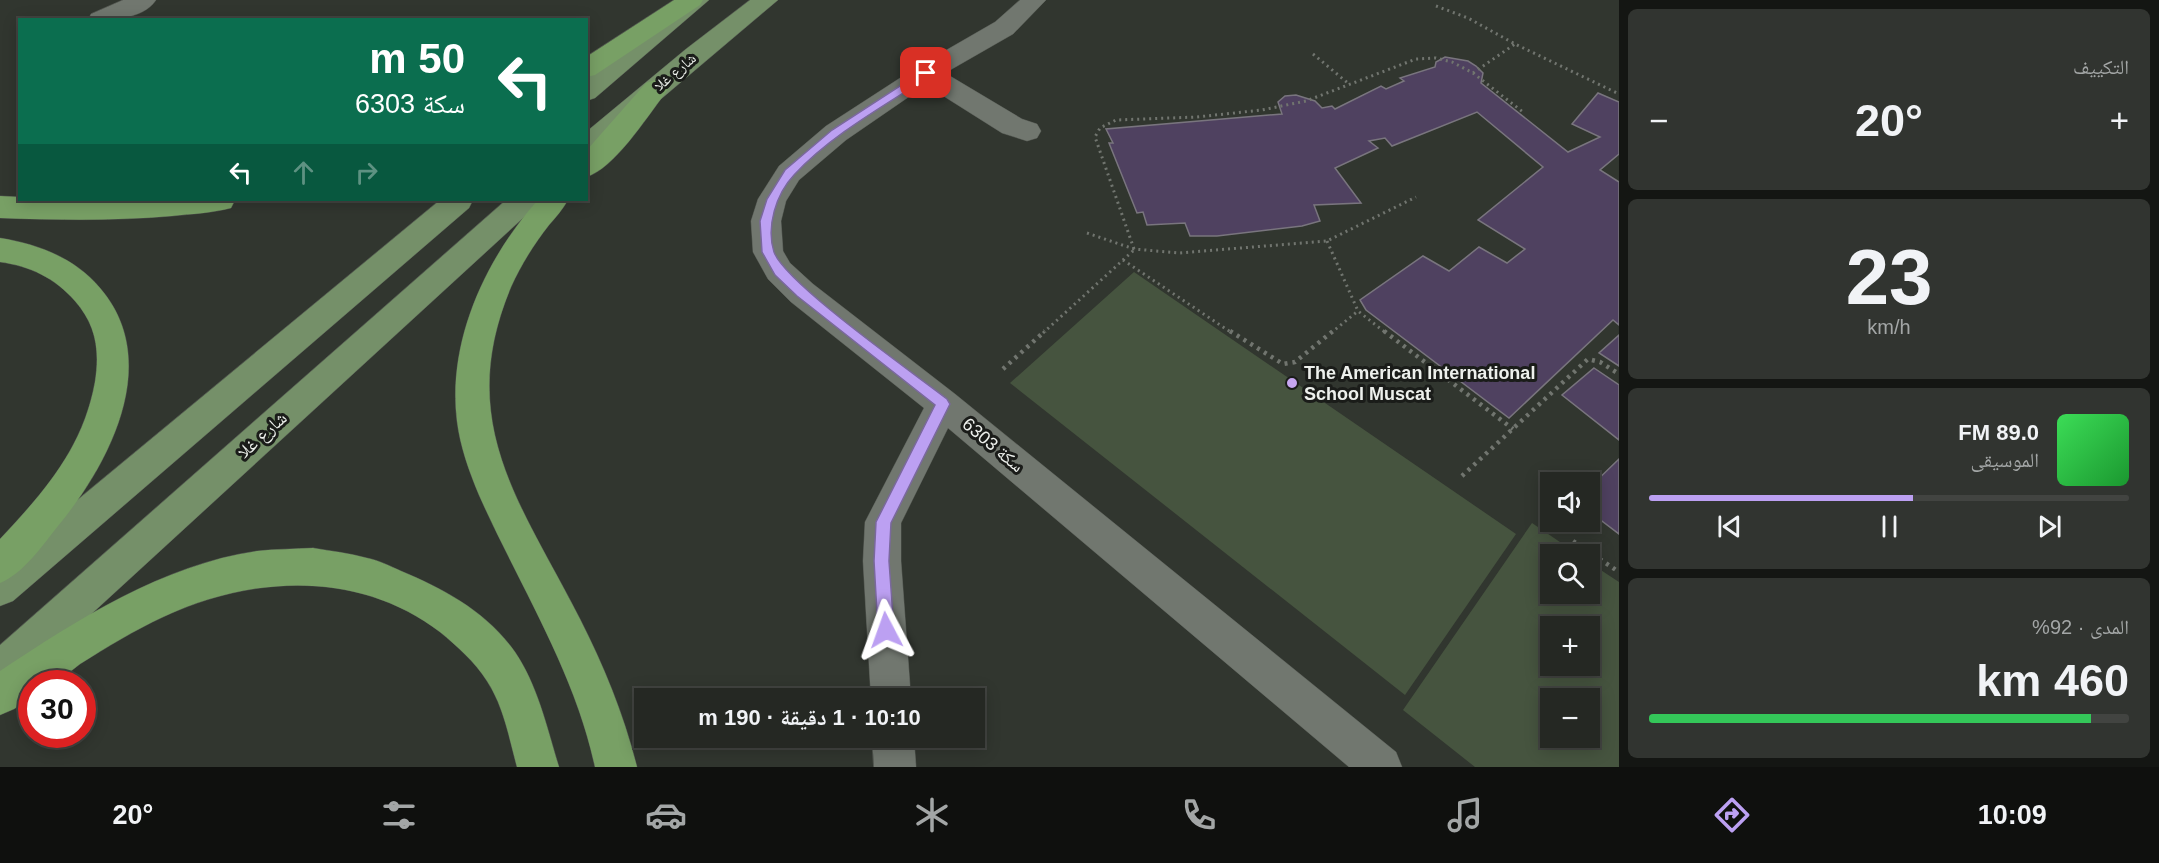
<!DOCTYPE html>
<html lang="ar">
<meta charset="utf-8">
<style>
:root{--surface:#252823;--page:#313430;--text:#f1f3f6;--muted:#a3a6a6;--line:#424441;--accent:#bca0f2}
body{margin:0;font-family:Helvetica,"Noto Naskh Arabic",sans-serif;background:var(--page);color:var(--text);direction:rtl;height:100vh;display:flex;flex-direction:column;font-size:22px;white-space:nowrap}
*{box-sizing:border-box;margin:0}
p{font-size:20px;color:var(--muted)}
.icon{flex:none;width:33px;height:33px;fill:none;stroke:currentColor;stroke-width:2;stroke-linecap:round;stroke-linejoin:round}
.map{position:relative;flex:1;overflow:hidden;direction:ltr}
.sheet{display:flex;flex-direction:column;gap:9px;padding:9px;background:#141613;width:540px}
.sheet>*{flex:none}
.hud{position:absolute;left:18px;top:18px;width:570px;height:183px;border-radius:0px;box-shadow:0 3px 15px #0003,0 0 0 2px var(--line);direction:rtl;background:#0b6e4f;color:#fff;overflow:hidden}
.tools{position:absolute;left:1540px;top:472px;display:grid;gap:12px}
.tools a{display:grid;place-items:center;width:60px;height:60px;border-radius:0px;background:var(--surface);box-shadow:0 3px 15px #0003,0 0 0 2px var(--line);font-size:30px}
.speed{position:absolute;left:18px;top:670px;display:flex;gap:12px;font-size:30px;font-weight:700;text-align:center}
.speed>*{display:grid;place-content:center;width:78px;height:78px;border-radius:50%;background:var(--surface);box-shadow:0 3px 15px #0003,0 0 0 2px var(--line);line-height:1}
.speed .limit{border:9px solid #d22;background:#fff;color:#111}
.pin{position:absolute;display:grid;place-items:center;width:51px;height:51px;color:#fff;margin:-26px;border-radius:12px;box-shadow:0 3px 9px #0006}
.me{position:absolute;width:66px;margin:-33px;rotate:356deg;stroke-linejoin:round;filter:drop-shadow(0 0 4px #0008)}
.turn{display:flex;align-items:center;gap:21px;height:126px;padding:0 24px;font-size:27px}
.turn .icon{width:78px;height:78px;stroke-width:2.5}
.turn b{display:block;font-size:42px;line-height:51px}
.lanes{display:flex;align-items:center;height:57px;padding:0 24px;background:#0003;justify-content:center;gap:30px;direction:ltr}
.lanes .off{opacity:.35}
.big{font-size:45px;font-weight:700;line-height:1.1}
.sheet .widget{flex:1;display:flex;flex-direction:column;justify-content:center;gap:9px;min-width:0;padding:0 21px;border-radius:9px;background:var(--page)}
.sheet .dial{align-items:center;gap:0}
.dial b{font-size:78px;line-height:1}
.song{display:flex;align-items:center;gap:18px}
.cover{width:72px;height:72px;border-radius:9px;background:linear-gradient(135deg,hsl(130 70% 55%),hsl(130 70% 35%))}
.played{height:6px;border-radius:3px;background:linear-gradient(90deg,var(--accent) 55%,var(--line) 55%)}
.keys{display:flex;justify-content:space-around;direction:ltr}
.heat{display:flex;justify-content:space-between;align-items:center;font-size:33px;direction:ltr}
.charge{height:9px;border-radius:4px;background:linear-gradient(90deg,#34c759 92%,var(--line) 0)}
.trip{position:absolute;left:634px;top:688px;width:351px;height:60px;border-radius:0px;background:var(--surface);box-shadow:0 3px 15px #0003,0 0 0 2px var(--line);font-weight:700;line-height:60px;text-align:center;direction:rtl}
.menu{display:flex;height:96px;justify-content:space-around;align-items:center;background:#0f100e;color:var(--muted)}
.menu .icon{width:42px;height:42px}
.menu .current{color:var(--accent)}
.menu b{font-size:27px;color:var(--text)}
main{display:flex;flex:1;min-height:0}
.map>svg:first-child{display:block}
.green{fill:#46543f;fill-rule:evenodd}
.building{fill:#4f4160;stroke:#79757e;stroke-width:1.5}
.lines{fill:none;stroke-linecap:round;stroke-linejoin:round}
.minor-casing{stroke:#50544e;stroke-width:1}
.major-casing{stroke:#50544e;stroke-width:1}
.highway-casing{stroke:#50544e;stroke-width:1}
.path-far1{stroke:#71756f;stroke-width:3;stroke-dasharray:2 4;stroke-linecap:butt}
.path{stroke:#71756f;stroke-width:4.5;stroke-dasharray:3 5;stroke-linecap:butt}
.minor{fill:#71776f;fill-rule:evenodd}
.major{fill:#759069;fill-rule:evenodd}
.highway{fill:#78a065;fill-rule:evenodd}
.route{fill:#bca0f2;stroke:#7a689d;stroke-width:1.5}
.poi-dot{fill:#c6a6f0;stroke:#1a1c19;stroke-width:2}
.labels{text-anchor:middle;stroke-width:6;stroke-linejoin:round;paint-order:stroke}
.far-street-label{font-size:15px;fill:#edf0ec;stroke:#1a1c19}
.poi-label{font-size:18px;font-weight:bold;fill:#edf0ec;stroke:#1a1c19;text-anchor:start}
.street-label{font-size:18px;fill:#edf0ec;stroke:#1a1c19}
</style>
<main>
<section class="sheet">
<div class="widget"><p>التكييف</p>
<div class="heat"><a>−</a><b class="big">20°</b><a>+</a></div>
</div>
<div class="widget dial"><b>23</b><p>km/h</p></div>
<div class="widget">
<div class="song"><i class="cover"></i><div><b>89.0 FM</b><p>الموسيقى</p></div></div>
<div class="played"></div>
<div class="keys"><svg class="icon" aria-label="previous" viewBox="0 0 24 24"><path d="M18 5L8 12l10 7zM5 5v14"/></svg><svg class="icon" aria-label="pause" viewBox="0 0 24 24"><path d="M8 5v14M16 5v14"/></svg><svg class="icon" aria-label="next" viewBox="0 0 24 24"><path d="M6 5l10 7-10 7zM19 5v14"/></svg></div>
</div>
<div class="widget"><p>المدى · 92%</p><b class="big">460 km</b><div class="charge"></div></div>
</section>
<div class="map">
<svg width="1619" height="767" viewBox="0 0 1619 767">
<rect width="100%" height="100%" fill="#31362f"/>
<g class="green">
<polygon points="1134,272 1516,534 1405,695 1010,383"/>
<path d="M1532 523 1579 555H1551V594H1590V563L1619 582V767H1475L1403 710ZM1551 627H1590V666H1551ZM1551 699H1590V738H1551Z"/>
</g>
<g class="building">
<polygon points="1445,57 1468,61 1476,66 1483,73 1481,83 1568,152 1600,137 1572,124 1598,93 1619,102 1619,154 1600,170 1619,182 1619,325 1613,320 1509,418 1366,310 1360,300 1423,256 1449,271 1479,247 1507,263 1525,249 1478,220 1543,167 1477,112 1392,146 1385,138 1369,141 1378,148 1335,168 1361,203 1314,205 1320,221 1302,226 1217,236 1190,236 1185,223 1147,225 1143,212 1137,213 1109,143 1113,143 1106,129 1282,114 1278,102 1285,96 1296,95 1315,101 1322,108 1332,106 1335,109 1381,86 1386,89 1404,81 1400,78 1435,67 1436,62"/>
<polygon points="1619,335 1619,366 1599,353"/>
<polygon points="1594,368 1619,385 1619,440 1562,395"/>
<polygon points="1619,459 1619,534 1590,512 1590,487"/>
</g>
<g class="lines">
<g class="minor-casing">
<g id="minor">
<path d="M123 0H156C143 20 109 20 88 20L91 14Z"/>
<polygon points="1020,0 1046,0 1013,34 945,73 1022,119 1037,124 1041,131 1037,138 1027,141 1002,133 926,85 846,140 799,180 786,201 781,221 783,251 790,263 813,284 955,394 1396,752 1402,767 1349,767 948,428 901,523 901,561 911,699 871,699 863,561 865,522 924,408 791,302 768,279 753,252 751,221 758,199 779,166 826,126 917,67 995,22"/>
<polygon points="872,738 914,738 916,767 874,767"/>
</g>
</g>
<g class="major-casing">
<g id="major">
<polygon points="682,0 709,0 595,98 586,101 586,78"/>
<polygon points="750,0 778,0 596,154 586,157 586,132 686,49"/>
<polygon points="440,200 473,200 469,208 13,601 0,606 0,564"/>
<polygon points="506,200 538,200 534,208 14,685 0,691 0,645"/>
</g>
</g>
<g class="highway-casing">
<g id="highway">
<polygon points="674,0 703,0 700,5 595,75 586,77 586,57"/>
<path d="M655 80 664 83 668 89 664 95C646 118 614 169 586 177V151L646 83Z"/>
<path d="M0 196 20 197V200H235L231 208C212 213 191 214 172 216 115 221 57 220 0 218Z"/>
<path d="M538 200H568C563 209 556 217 549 225 534 244 521 265 511 287 454 423 521 503 580 619 604 666 624 715 637 767H595C574 669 519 585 479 495 469 471 460 446 457 421 447 341 486 258 538 200Z"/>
<path d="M0 238C38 244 75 258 100 288 163 361 110 463 58 526 42 546 24 573 0 583V539C45 491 83 448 95 382 100 350 96 325 75 301 55 278 30 266 0 262Z"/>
<path d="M313 548C331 551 349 553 367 558 378 560 390 566 401 571 444 589 487 612 515 652 538 686 547 728 559 767H517C509 738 504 707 487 681 475 662 457 646 440 632 359 570 253 575 163 617 135 630 107 647 80 664 72 670 60 681 50 684 45 685 37 684 32 684V697L14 709 0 715V671C76 620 165 564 257 551 275 549 295 549 313 548Z"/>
</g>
</g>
<g class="path-far1">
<polyline points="1436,6 1468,18 1515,44 1619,94"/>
<polyline points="1313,54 1349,84"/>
<polyline points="1473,73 1515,44"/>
<polyline points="1087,233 1134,249 1179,253 1327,241 1416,197"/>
<polyline points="1327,241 1358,311 1386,333"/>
<polyline points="1134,249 1095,137 1100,128 1116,120 1197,117 1262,110 1306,101 1416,59 1436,58 1452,62 1473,73 1523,112"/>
<polyline points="1123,260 1232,333"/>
<polyline points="1043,333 1134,250"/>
<polyline points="1331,333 1358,311"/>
</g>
<g class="path">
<polyline points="1230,331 1283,364 1295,362 1333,331"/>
<polyline points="1384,331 1513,429"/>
<polyline points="1003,369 1045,331"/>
<polyline points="1462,476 1588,359 1600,362 1619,374"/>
<polyline points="1573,541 1619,572"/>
</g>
<use href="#minor" class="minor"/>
<use href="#major" class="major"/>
<use href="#highway" class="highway"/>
</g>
<path class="route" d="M926 69 930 71V76C884 106 831 135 794 175 776 194 766 227 774 252 785 283 915 374 947 399L950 404 891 523 889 561 894 630 892 635 886 638 881 635 878 630 874 561 876 522 935 405 797 296 775 275 762 252 760 221 767 199 785 170 832 130Z"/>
<circle class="poi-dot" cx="1292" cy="383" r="6"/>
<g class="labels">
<g class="far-street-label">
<text transform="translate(675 72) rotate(-40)" y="5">شارع غلا</text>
</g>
<g class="poi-label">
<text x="1304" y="379">The American International<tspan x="1304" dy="21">School Muscat</tspan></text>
</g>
<g class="street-label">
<text transform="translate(262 435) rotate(-42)" y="6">شارع غلا</text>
<text transform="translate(993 445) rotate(40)" y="6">سكة 6303</text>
</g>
</g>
</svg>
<div class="tools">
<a><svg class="icon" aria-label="sound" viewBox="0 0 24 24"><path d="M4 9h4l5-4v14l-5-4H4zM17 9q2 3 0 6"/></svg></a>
<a><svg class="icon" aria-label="search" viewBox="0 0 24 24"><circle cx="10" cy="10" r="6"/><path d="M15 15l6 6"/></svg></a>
<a>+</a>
<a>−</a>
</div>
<div class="speed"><div class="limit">30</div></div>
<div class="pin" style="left:926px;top:73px;background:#d93025"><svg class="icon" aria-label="arrive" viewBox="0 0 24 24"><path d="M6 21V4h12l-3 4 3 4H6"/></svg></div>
<svg class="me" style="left:886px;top:630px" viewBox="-20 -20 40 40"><path d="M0-17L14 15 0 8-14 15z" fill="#bca0f2" stroke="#fff" stroke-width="4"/></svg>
<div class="trip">10:10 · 1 دقيقة · 190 m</div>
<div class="hud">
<div class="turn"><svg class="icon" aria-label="left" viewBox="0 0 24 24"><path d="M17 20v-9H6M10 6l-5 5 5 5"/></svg><div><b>50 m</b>سكة 6303</div></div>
<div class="lanes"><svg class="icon" aria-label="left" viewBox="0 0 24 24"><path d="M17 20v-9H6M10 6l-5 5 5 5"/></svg><svg class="icon off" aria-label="ahead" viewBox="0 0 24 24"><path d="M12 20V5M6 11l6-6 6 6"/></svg><svg class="icon off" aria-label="right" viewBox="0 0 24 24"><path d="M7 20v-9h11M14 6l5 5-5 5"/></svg></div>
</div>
</div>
</main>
<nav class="menu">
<b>10:09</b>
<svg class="icon current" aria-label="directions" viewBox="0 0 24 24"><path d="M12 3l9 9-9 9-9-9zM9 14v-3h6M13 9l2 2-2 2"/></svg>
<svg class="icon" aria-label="music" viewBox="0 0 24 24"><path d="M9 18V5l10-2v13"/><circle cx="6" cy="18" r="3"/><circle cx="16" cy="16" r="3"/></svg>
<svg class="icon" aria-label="phone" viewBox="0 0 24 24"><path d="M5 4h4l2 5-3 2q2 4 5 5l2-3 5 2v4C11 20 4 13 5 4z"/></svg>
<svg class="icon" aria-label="climate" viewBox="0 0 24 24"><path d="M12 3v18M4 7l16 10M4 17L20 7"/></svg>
<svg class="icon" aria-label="car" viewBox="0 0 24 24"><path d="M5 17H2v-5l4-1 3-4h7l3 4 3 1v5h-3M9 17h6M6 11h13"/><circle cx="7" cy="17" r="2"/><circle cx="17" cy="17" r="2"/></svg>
<svg class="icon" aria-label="filters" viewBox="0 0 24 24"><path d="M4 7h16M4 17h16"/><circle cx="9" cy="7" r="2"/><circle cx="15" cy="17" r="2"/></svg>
<b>20°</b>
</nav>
